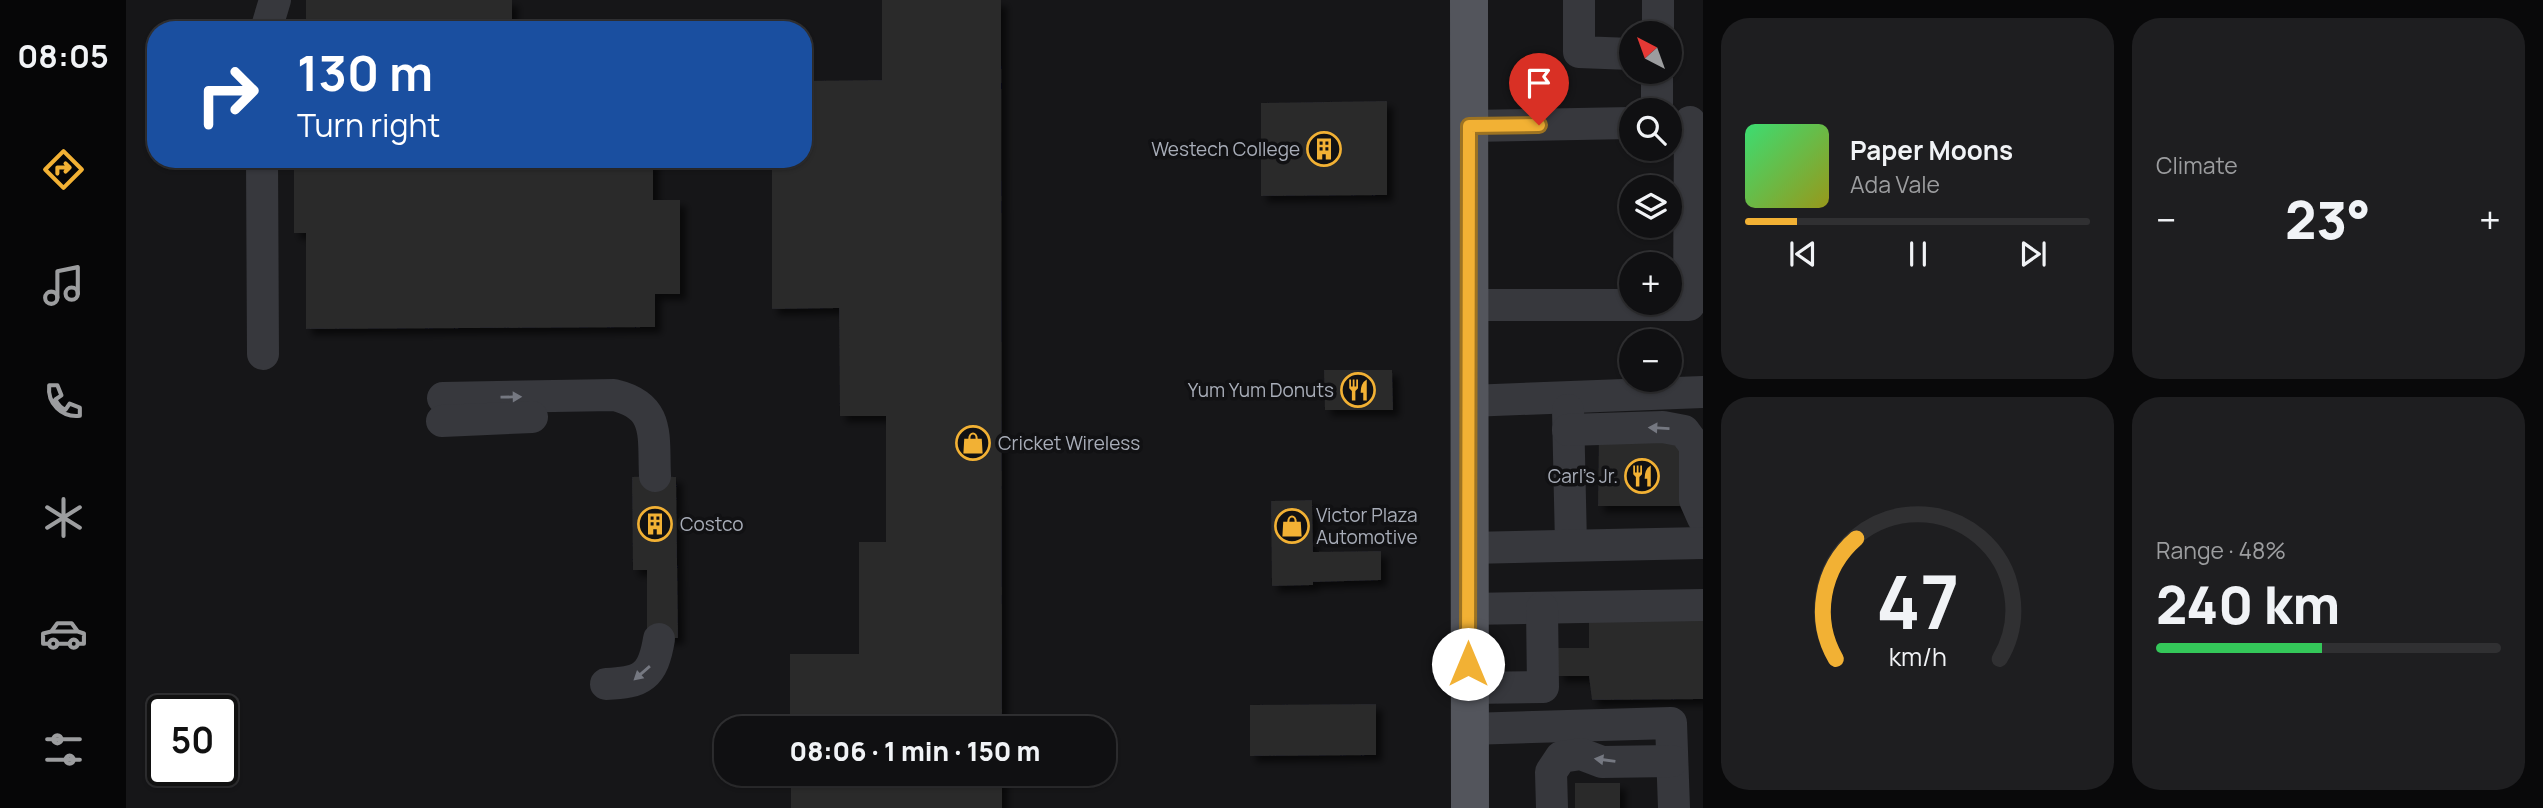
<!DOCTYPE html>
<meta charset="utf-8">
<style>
:root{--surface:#101012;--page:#1e1e20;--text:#f1f3f6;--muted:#9c9d9f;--line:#303032;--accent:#f2b134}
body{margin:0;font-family:Manrope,sans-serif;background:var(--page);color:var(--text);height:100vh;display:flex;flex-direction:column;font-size:26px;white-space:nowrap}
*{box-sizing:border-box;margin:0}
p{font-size:23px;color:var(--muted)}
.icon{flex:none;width:38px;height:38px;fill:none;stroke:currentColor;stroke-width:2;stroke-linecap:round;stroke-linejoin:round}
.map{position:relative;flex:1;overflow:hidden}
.panel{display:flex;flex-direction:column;gap:18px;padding:18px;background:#09090a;width:840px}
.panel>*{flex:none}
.banner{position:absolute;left:21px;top:21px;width:665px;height:147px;border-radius:28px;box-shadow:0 2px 5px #0004,0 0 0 2px var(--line);background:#1a4fa0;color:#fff;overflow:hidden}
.needle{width:46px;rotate:319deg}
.buttons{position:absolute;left:1493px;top:21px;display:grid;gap:14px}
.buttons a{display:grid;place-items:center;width:63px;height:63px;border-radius:50%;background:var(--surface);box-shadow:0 2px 5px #0004,0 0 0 2px var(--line);font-size:35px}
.speed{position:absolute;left:21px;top:695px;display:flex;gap:14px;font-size:35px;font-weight:700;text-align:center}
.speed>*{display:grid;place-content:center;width:91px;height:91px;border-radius:50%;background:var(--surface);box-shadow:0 2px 5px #0004,0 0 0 2px var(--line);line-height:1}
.speed .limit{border:4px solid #111;border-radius:10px;background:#fff;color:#111}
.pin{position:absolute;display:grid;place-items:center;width:60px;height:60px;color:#fff;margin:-72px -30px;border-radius:50% 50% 50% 0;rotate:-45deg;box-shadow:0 0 7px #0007}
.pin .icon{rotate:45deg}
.me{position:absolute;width:77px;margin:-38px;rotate:0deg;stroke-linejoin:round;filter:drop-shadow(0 0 5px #0008)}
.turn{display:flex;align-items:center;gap:24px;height:147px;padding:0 35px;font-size:32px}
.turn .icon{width:91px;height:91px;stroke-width:2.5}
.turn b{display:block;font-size:49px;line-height:60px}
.big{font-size:52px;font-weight:800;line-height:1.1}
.panel .widget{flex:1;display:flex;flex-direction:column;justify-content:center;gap:10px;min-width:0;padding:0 24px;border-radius:28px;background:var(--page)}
.panel .dial{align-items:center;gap:0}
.dial svg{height:182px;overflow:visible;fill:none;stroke:var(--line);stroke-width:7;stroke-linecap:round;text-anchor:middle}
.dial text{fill:var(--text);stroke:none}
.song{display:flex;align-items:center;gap:21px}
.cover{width:84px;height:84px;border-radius:10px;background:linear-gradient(135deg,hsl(140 70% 55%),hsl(60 70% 35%))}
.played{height:7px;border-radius:4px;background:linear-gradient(90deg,var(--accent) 15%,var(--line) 15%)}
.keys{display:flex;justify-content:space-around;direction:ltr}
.heat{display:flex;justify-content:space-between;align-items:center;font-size:38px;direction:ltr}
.charge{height:10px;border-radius:5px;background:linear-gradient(90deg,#34c759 48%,var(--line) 0)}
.panel .tiles{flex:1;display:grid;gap:18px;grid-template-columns:repeat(2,1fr)}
.trip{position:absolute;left:588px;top:716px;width:402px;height:70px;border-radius:28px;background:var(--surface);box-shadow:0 2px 5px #0004,0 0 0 2px var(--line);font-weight:800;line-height:70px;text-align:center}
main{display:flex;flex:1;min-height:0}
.menu{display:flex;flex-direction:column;width:126px;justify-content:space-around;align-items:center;background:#060607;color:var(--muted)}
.menu .icon{width:49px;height:49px}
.menu .selected{color:var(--accent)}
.menu b{font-size:32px;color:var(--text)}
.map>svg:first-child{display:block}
.building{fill:#29292c;filter:url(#shadow)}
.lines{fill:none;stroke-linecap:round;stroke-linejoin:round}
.minor{stroke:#37383d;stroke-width:32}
.major{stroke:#53555c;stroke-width:38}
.oneway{fill:#757881}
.route-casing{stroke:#9d7322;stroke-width:18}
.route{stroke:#f2b134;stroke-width:12}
.labels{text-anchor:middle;stroke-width:7;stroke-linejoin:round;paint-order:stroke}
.poi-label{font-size:19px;fill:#a8adb8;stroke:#111113;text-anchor:end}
</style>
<main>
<nav class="menu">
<b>08:05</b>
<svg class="icon selected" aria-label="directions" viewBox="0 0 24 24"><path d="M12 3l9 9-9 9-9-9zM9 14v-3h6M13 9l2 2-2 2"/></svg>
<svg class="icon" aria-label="music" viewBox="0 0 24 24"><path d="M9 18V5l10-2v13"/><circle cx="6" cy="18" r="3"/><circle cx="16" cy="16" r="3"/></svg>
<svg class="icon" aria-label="phone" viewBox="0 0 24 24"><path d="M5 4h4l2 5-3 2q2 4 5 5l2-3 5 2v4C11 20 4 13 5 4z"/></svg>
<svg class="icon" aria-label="climate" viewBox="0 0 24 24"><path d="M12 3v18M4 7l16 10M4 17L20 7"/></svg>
<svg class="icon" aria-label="car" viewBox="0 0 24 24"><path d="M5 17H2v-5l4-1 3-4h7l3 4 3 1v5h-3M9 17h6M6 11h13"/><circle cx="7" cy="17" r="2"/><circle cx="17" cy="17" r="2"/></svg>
<svg class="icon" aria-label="filters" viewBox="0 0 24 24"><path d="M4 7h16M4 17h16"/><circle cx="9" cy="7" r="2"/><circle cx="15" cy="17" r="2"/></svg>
</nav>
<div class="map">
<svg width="1577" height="808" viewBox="0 0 1577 808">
<defs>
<filter id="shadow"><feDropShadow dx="6" dy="6" stdDeviation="3.5" flood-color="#0009"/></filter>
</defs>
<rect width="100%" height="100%" fill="#161618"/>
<g class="building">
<rect x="180" y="0" width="206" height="30"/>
<polygon points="756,0 875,0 876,728 664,728 664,654 733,654 733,542 760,542 760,416 714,416 713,308 646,309 646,159 677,159 677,81 756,80"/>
<polygon points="1261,101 1261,195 1135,196 1135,103"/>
<polygon points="527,159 527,200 554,200 554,294 529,294 529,327 180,329 180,233 168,233 168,160"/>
<polygon points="1198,370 1266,370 1267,410 1199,410"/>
<polygon points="1473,436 1554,436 1560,506 1472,506"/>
<polygon points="529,476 550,477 552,638 521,639 521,570 507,570 506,477"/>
<polygon points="1186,500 1187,552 1255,551 1255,580 1187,582 1187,585 1146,586 1145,501"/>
<polygon points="1577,614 1577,699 1466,700 1463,676 1432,676 1432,648 1463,648 1463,616"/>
<polygon points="1250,704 1250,755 1124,756 1124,705"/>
<rect x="665" y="774" width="211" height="34"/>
<rect x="1449" y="783" width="45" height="25"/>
</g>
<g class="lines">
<g class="minor">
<polyline points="1453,0 1453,52 1505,54"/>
<polyline points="140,30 149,0"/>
<polyline points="1532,33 1532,0"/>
<polyline points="1531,110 1531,72"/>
<polyline points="1343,126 1505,123"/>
<polyline points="136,159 137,354"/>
<polyline points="1343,305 1563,305 1564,122"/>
<path d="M317 398 488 395C535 406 527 436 529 476"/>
<polyline points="1343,401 1577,392"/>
<polyline points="1442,410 1445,545"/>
<polyline points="316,421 406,417"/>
<polyline points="1442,430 1537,427 1558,431 1569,446 1569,500 1577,518"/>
<polyline points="1343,548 1577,543"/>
<polyline points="1342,609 1577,605"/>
<path d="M480 684C516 683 527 676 533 639"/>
<polyline points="1342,688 1417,687 1416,608"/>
<polyline points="1342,729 1545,723 1548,808"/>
<polyline points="1426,808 1425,772 1435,757 1455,754 1476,762 1546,761"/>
</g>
<polyline class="major" points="1343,0 1344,808"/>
</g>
<defs><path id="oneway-solid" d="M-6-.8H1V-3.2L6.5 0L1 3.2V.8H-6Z" transform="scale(1.75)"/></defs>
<g class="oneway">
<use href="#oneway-solid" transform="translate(385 397) rotate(-1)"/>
<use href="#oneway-solid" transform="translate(1533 428) rotate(-177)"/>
<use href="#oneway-solid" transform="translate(516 673) rotate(139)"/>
<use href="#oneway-solid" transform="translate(1479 760) rotate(-172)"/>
</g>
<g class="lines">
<g class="route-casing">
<polyline id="route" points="1342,664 1343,126 1413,125"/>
</g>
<use href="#route" class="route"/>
</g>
<defs>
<g id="building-ring" transform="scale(1.75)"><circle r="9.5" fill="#111113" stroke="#f2b134" stroke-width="1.5"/><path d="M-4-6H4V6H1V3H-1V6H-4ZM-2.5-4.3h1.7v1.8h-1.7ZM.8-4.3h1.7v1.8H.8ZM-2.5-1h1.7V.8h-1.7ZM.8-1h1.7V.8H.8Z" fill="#f2b134"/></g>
<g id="restaurant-ring" transform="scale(1.75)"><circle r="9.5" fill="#111113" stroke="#f2b134" stroke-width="1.5"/><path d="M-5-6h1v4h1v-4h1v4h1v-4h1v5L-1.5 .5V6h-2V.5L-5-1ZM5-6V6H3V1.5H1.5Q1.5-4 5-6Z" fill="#f2b134"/></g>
<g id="shop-ring" transform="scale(1.75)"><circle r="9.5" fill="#111113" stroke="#f2b134" stroke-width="1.5"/><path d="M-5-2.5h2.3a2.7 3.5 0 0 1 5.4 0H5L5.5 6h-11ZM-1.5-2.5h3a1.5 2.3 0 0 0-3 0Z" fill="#f2b134"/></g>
</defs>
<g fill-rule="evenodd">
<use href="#building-ring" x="1198" y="149"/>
<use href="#restaurant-ring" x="1232" y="390"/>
<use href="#shop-ring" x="847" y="443"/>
<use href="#restaurant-ring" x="1516" y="476"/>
<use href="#building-ring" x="529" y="524"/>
<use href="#shop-ring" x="1166" y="526"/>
</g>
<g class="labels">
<g class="poi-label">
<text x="1174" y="156">Westech College</text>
<text x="1208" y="397">Yum Yum Donuts</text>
<text x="872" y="450" text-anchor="start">Cricket Wireless</text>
<text x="1492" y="483">Carl's Jr.</text>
<text x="1190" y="522" text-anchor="start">Victor Plaza<tspan x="1190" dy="22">Automotive</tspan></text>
<text x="554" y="531" text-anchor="start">Costco</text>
</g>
</g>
</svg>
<div class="buttons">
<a><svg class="needle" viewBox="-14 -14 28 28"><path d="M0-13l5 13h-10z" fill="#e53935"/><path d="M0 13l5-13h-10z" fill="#9c9d9f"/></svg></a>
<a><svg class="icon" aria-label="search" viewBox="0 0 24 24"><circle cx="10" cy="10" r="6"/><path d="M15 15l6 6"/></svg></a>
<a><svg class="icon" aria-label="layers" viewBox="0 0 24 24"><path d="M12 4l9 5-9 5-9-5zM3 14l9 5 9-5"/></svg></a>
<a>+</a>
<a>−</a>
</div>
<div class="speed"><div class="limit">50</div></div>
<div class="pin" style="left:1413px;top:125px;background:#d93025"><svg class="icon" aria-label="arrive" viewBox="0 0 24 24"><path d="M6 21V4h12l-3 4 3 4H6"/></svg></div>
<svg class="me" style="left:1342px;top:664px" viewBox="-20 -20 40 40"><circle r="19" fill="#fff"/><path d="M0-13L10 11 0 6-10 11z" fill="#f2b134"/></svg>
<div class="trip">08:06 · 1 min · 150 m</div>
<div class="banner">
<div class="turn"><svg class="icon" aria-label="right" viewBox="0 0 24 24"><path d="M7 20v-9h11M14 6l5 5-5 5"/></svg><div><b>130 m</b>Turn right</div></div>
</div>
</div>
<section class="panel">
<div class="tiles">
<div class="widget">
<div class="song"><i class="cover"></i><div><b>Paper Moons</b><p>Ada Vale</p></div></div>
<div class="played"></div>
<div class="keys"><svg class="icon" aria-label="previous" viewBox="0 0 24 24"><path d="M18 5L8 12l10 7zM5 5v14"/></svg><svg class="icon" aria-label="pause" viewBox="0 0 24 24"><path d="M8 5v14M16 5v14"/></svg><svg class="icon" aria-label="next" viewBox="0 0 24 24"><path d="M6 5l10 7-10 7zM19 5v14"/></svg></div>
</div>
<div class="widget"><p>Climate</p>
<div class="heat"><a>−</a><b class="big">23°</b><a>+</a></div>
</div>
<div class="widget dial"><svg viewBox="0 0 100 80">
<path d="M14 69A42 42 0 1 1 86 69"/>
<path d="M14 69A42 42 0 0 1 23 16" stroke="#f2b134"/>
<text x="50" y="56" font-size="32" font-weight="700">47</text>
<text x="50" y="72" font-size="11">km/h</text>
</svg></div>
<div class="widget"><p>Range · 48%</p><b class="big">240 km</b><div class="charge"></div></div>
</div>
</section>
</main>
